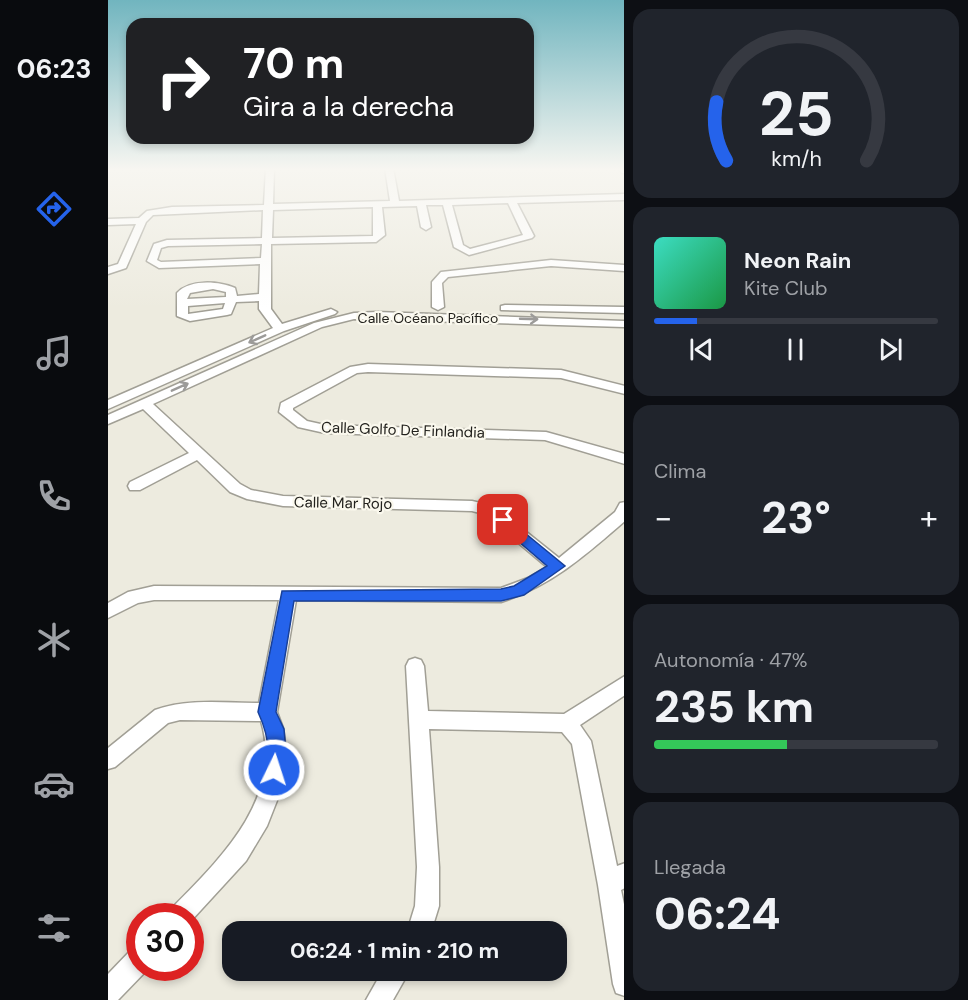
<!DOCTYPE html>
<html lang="es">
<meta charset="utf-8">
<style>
:root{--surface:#171b24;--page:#20242c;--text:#f1f3f6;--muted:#9ea1a6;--line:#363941;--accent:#2563eb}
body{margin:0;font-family:"DM Sans",sans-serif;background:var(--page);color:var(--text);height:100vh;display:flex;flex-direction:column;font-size:22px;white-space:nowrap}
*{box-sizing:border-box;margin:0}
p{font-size:20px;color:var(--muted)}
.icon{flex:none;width:33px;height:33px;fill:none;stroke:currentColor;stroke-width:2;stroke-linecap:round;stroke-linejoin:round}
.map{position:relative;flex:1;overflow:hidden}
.sheet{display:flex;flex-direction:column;gap:9px;padding:9px;background:#0d0f14;width:344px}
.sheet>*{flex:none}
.guide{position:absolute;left:18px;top:18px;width:408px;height:126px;border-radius:18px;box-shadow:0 3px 9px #0003;background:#202124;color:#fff;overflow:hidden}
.speed{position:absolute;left:18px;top:903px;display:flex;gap:12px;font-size:30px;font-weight:700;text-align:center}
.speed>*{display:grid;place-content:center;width:78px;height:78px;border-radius:50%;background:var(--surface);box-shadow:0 3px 9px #0003;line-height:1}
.speed .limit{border:9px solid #d22;background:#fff;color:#111}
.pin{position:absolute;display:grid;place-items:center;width:51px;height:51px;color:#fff;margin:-26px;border-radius:12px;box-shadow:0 3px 9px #0006}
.me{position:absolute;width:66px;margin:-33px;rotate:4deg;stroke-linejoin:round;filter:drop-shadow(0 0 4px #0008)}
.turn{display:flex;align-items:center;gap:21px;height:126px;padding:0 18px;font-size:27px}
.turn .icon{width:78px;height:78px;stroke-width:2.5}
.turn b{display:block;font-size:42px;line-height:51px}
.big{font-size:45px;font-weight:700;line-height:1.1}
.sheet .widget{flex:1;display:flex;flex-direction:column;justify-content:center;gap:9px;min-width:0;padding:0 21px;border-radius:18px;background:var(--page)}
.sheet .dial{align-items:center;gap:0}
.dial svg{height:156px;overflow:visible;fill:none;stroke:var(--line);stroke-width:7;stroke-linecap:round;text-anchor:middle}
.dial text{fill:var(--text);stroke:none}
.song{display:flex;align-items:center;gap:18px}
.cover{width:72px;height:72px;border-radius:9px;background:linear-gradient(135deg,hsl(170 70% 55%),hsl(140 70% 35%))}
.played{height:6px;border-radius:3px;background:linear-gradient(90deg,var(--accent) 15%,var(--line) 15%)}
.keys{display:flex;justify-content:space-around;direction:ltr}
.heat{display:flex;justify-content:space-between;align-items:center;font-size:33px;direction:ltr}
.charge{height:9px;border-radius:4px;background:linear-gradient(90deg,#34c759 47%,var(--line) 0)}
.trip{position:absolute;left:114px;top:921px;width:345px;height:60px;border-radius:18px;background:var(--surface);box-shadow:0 3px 9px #0003;font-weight:700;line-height:60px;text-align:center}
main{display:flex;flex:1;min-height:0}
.tabs{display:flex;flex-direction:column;width:108px;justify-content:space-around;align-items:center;background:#090b0e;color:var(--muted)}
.tabs .icon{width:42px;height:42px}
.tabs .selected{color:var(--accent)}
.tabs b{font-size:27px;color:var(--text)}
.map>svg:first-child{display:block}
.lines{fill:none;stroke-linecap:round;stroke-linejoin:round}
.minor-casing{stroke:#a19f95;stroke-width:3}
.minor{fill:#fff;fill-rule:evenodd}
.oneway{stroke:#9c9b99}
.route{fill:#2563eb;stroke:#184099;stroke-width:1.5}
.labels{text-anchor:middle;stroke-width:4.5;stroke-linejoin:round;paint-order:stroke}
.far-street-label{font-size:14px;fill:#22211d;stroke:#faf8ed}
.street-label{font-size:15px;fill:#22211d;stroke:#faf8ed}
</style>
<main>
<nav class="tabs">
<b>06:23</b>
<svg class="icon selected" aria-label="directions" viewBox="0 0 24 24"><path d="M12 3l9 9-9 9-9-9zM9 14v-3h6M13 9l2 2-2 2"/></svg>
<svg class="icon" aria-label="music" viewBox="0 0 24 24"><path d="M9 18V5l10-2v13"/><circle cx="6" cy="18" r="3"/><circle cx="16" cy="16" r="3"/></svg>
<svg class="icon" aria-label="phone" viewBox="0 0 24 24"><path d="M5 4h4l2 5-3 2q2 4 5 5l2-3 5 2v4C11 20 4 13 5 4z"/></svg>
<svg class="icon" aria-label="climate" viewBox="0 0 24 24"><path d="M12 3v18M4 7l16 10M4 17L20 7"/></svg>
<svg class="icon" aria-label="car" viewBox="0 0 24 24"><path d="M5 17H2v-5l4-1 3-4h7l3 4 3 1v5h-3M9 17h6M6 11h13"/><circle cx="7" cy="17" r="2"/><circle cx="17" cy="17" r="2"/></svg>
<svg class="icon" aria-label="filters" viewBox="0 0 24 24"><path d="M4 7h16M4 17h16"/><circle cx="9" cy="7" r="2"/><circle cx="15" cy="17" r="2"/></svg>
</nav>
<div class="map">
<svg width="517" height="1000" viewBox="0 0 517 1000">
<rect width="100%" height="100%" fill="#edebdf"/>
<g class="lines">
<g class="minor-casing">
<g id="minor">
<path d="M158 168H166L165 204 282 201 277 168H285L291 201 517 194V200L409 203 426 236 424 238 361 255 346 247 335 205H318L323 227 318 230 313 227 309 206 274 207 277 235 268 242 163 244V309L174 324 223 309 229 312 227 314 176 331 0 409V400L165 328 151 309V301L128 302 123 314 119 315 82 321 69 316V293C82 279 110 281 127 288L129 296 151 294 152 264 51 268 39 261 46 244 59 240 154 238 155 210 45 215 38 222 18 268 0 274V267L10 264 28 224 0 225V219L31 218 39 211 64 207 156 205ZM400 203 415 235 362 249 355 245 344 205ZM265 207V236L164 238 165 210ZM154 244 153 258 53 262 49 260 53 248 60 246ZM105 289 118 292V297L79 299 82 293ZM117 303 115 309 80 314V306Z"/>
<polygon points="511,168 517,168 517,173 514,173"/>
<polygon points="443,260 517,265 517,271 443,266 340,277 334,283 336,307 330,310 324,307 324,282 333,272"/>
<polygon points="397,305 517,307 517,313 393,310 393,306"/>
<path d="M269 312 517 321V327L246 319 214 327 45 404 132 484 143 490 175 496 364 501 386 506 451 558 507 512 512 503 517 502V521C478 555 443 586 393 602L188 600 169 712 175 728 178 751 170 798 159 826 138 861 82 922V916H61L64 908C113 858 176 798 153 721L72 720 60 723 7 767 0 769V748L47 710C80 698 117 703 151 703L171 600H46L30 603 0 618V603L20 592 46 586 393 588 420 578 439 567 376 514 364 511 175 506 139 499 122 492 89 460 32 490H22L20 486 22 482 81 453 35 409 0 424V415L206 323 246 313Z"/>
<polygon points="260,364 453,370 517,386 517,394 453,378 260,372 249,373 185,408 185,410 199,421 217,425 438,432 517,454 517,464 437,440 217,433 190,427 171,412 173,403 242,367"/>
<polygon points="307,658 313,660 316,666 320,711 456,714 517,676 517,695 472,725 483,741 509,866 517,863 517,888 513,890 517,909 517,996 508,993 505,984 490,885 464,744 454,732 321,729 331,867 331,906 323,932 299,932 307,906 309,867 298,666 301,660"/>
<polygon points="32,947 32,968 41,968 10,1000 0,1000 0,974 23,950"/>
<polygon points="275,970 302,970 285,1000 258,1000"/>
</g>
</g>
<use href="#minor" class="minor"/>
</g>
<defs><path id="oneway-shaft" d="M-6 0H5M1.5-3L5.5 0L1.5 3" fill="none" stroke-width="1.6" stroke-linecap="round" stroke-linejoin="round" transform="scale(1.5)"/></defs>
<g class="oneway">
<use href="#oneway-shaft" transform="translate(421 319) rotate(2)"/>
<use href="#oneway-shaft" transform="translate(149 339) rotate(156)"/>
<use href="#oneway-shaft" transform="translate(72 387) rotate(-24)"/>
</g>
<linearGradient id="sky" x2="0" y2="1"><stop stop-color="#71b5bf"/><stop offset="0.55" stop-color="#f7f6f1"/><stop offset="1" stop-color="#f7f6f1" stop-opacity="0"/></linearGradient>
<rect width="517" height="308" fill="url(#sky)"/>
<path class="route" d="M395 515 457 566 416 595 393 601H186L168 712 176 729 178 752 172 776 166 778 159 776C155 767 159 761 160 751 160 737 156 725 150 712L174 591 393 589 406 586 439 566 390 524V517Z"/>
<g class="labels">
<g class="far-street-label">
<text x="320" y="323">Calle Océano Pacífico</text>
</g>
<g class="street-label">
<text transform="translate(295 430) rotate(2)" y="5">Calle Golfo De Finlandia</text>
<text transform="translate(235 503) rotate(1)" y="5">Calle Mar Rojo</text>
</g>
</g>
</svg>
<div class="speed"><div class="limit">30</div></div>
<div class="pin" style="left:395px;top:520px;background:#d93025"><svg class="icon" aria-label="arrive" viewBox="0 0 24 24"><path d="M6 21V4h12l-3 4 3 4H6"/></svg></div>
<svg class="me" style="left:166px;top:770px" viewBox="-20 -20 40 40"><circle r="17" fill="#2563eb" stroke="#fff" stroke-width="3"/><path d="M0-11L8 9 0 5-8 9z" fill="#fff"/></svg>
<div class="trip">06:24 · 1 min · 210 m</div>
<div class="guide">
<div class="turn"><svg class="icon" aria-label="right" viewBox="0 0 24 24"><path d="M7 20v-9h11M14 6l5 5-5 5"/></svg><div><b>70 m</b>Gira a la derecha</div></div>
</div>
</div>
<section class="sheet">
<div class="widget dial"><svg viewBox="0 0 100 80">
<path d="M14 69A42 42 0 1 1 86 69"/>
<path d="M14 69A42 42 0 0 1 9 39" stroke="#2563eb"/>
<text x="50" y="56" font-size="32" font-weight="700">25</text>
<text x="50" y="72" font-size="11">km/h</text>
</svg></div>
<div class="widget">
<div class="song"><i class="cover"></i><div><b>Neon Rain</b><p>Kite Club</p></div></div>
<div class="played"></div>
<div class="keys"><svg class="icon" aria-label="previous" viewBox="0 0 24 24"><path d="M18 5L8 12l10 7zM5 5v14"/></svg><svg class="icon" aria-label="pause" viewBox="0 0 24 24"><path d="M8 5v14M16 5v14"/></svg><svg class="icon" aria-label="next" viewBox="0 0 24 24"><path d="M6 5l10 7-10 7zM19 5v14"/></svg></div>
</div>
<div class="widget"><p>Clima</p>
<div class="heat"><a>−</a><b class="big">23°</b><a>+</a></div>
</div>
<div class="widget"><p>Autonomía · 47%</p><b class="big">235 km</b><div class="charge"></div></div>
<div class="widget"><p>Llegada</p><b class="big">06:24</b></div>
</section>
</main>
